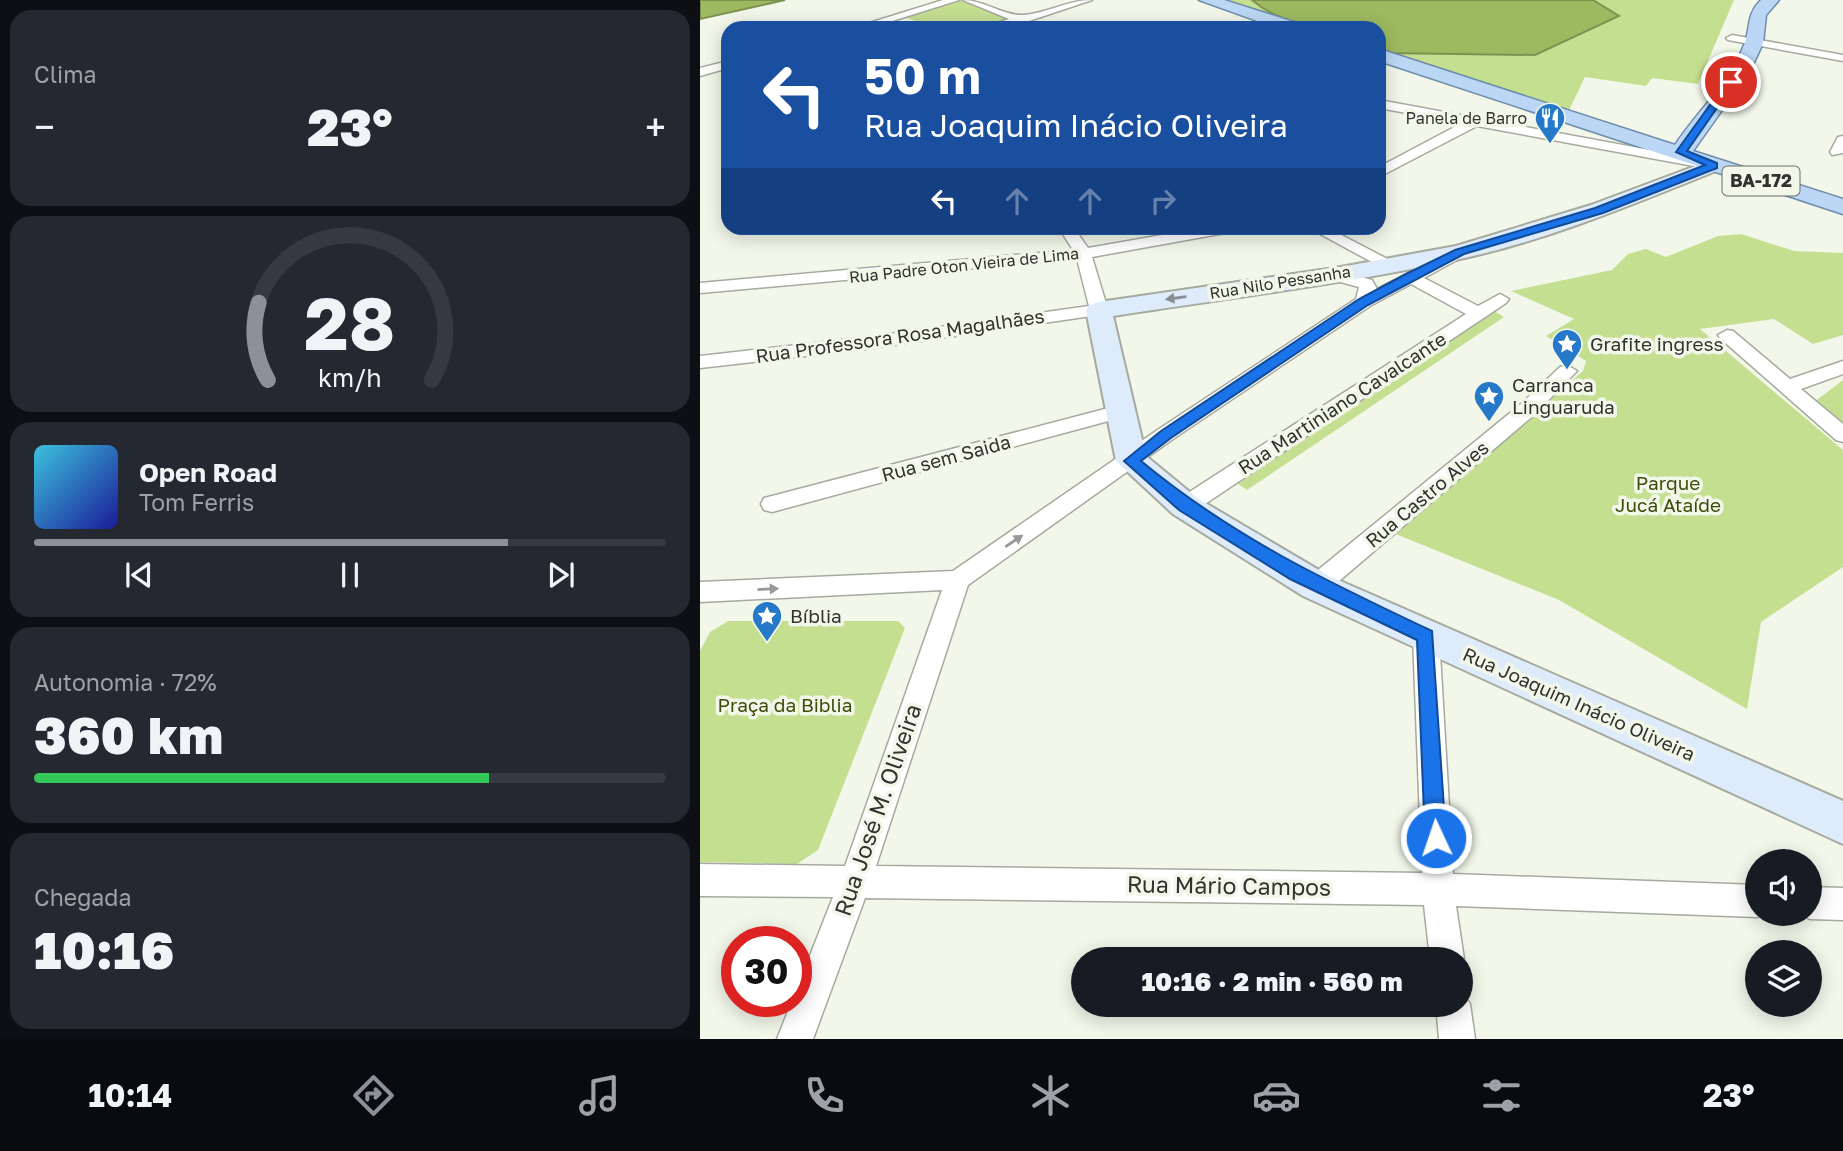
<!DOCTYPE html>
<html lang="pt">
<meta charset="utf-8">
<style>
:root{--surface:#171b24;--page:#242831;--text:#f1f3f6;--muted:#9ea1a6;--line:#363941;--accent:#8c9099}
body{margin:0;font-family:"Golos Text",sans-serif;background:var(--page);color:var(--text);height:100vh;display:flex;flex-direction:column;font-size:26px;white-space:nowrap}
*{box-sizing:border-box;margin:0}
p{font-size:23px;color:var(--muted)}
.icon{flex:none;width:38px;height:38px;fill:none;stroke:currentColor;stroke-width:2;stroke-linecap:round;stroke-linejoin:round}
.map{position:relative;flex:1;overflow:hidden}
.side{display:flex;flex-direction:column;gap:10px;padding:10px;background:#0d0f14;width:700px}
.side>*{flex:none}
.guide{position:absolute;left:21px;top:21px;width:665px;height:214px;border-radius:21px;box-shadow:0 4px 18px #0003;background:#1a4fa0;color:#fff;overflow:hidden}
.controls{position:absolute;left:1045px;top:849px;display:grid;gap:14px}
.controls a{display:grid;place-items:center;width:77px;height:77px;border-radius:50%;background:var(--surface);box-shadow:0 4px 18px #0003;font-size:35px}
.speed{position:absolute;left:21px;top:926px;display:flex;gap:14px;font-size:35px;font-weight:700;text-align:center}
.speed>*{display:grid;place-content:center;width:91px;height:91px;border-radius:50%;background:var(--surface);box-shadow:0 4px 18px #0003;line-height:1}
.speed .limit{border:10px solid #d22;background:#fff;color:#111}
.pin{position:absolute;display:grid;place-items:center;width:60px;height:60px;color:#fff;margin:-30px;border:4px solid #fff;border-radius:50%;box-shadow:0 2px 7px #0007}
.me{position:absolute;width:77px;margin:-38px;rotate:357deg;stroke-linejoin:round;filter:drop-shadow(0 0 5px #0008)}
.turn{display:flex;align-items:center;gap:24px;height:147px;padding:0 28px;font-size:32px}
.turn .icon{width:91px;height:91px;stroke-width:2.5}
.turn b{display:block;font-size:49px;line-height:60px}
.lanes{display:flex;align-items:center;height:66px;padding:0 28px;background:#0003;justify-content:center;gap:35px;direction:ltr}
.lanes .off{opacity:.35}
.big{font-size:52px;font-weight:800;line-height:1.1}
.side .widget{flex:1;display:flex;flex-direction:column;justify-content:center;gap:10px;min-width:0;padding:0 24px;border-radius:21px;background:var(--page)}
.side .dial{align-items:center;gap:0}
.dial svg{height:182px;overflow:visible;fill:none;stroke:var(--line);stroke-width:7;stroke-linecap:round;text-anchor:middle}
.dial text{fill:var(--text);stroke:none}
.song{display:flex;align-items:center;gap:21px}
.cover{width:84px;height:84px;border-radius:10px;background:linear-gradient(135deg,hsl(190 70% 55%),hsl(240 70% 35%))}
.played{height:7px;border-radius:4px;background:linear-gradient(90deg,var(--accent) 75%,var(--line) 75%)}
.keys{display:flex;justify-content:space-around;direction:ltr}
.heat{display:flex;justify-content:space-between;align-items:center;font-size:38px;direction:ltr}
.charge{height:10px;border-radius:5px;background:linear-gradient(90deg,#34c759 72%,var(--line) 0)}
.trip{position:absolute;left:371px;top:947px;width:402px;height:70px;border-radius:35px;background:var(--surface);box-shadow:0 4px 18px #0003;font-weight:800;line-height:70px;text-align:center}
.tab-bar{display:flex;height:112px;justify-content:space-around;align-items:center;background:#090b0e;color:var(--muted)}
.tab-bar .icon{width:49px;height:49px}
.tab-bar .selected{color:var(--accent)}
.tab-bar b{font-size:32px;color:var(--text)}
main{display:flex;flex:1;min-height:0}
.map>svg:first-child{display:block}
.green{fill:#c5df91}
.water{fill:#9dba60;stroke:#7d9251;stroke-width:2}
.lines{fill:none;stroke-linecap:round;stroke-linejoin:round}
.street-casing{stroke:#a6aa9f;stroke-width:3}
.secondary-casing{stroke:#a6aa9f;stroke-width:4}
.primary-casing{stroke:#6e8dab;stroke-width:3}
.street{fill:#fff;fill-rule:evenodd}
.secondary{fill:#ddebfa;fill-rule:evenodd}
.primary{fill:#bcd7f5;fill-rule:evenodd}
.oneway{fill:#888f94}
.oneway2{fill:#989997}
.route{fill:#1a73e8;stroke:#114b97;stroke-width:2}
.labels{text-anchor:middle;stroke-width:7;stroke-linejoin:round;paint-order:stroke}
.far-poi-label{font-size:16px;fill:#32332f;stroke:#f2f7ea;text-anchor:end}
.far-street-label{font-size:16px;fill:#32332f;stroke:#f2f7ea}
.shield{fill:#f2f7ea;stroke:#6c6e67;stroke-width:2}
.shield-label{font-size:18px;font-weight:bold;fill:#32332f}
.street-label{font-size:19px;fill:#32332f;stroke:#f2f7ea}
.poi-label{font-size:19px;fill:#32332f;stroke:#f2f7ea;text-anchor:start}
.park-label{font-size:19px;fill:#3c4d0a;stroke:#f2f7ea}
.near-street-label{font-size:23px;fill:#32332f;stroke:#f2f7ea}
</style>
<main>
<section class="side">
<div class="widget"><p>Clima</p>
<div class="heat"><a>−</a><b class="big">23°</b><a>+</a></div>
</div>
<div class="widget dial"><svg viewBox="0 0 100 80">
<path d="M14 69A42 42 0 1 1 86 69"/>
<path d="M14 69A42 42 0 0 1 10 35" stroke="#8c9099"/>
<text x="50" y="56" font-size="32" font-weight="700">28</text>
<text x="50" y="72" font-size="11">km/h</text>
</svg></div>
<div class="widget">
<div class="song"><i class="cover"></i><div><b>Open Road</b><p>Tom Ferris</p></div></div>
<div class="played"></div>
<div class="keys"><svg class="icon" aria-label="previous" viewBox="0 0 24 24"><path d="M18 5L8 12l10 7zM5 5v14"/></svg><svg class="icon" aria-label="pause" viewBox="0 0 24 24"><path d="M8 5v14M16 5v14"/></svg><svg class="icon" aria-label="next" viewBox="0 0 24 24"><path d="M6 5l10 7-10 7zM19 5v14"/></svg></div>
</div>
<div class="widget"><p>Autonomia · 72%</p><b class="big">360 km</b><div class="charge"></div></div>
<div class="widget"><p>Chegada</p><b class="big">10:16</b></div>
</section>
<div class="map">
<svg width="1143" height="1039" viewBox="0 0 1143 1039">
<rect width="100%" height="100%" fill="#f2f7ea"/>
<g class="green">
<path d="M254 0H268L318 19C274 32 244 32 201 16Z"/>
<polygon points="519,0 1034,0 998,84 952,78 946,86 885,77 868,112 679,51 679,28 606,28"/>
<polygon points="1041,234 1094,251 1143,253 1143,335 1113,344 1074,319 1000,329 1143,450 1143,567 1061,622 1047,709 859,600 693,533 883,371 886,361 846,336 874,319 811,291 912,270 928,254 946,249 966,257 1018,236"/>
<polygon points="794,311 804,317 547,490 538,484"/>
<polygon points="1143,380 1143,429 1113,403"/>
<polygon points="28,621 198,621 205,628 118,850 97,864 0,862 0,651 10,632"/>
</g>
<g class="water">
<polygon points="0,0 85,0 0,19"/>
<path d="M552 0H893L919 16 835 55 684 53 679 52V28C634 28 588 31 552 0Z"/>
</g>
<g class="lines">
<g class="street-casing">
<g id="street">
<polygon points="243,0 259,0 170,28 153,28"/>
<path d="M263 0C284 0 304 16 322 15 346 14 367 0 392 0L326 22 283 28 309 19Z"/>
<polygon points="1032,35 1143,55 1143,61 1028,40 1026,38"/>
<polygon points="28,61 28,68 0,76 0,68"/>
<polygon points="679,100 1010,161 1017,165 1010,169 777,126 679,177 679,167 762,123 679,108"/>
<polygon points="1143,136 1143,153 1132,155 1130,152 1138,137"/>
<polygon points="359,228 374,228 388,248 502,228 533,228 525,233 392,257 408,310 405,314 167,349 0,368 0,356 167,337 389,306 377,259 0,293 0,283 373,250"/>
<polygon points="609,228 628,228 697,264 689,269 683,268"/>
<polygon points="760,247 768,252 766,255 724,278 778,306 800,294 809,299 806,303 493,512 477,512 474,506 477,500 766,314 711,284 670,306 473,439 268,585 176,866 722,873 713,636 717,629 726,625 735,629 739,636 753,874 1057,885 1057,914 1066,914 1057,917 756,906 764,959 761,965 761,959 730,959 724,905 165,898 113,1039 77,1039 92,1001 96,1001 96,991 133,897 0,896 0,864 145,866 242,590 0,602 0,582 253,571 459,429 656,299 659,287 629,279 627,275 629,271 635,270 672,280 677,289"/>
<polygon points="1027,330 1033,331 1090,379 1143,361 1143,374 1101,389 1143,424 1143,442 1136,440 1021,339 1018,335"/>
<polygon points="867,365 877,371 835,414 625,593 616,596 607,593 604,586 607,579 821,404 860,367"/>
<polygon points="420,405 427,406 430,411 427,416 72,512 64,510 61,504 64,498 72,496"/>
<polygon points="1110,887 1143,888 1143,920 1110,919 1099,914 1110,914"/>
<polygon points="761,990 770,1004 775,1039 739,1039 736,1004 761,1004"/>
</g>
</g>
<g class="secondary-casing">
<path id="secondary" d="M1014 159 1024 165 1021 169C936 203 849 240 760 259 645 284 529 298 413 316L446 456 497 498 629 576 1143 801V844L603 596 473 514 416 461 386 310 390 305 399 302 635 268 756 246 891 205Z"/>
</g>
<g class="primary-casing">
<g id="primary">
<polygon points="499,0 524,0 600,24 603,28 577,28"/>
<path d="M1061 0H1079L1066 15 1063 43 1050 71 993 151 1143 199V214L679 61V49L975 145C997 112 1029 83 1044 45 1051 28 1046 14 1061 0Z"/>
</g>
</g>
<use href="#street" class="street"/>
<use href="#secondary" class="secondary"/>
<use href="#primary" class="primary"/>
</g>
<defs><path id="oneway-solid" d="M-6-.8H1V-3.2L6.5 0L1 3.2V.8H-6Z" transform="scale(1.75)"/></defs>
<use class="oneway" href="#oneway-solid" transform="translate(476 298) rotate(172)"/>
<g class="oneway2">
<use href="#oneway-solid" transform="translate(314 541) rotate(-34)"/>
<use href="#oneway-solid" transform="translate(68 589) rotate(-3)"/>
</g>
<path class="route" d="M1028 80 1035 82 987 151 1017 163V168L903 213 764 254 668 305 471 438 441 461C533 537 626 581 732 631L746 838 743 846 736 849 728 846 725 838 717 640 590 579 479 510 424 461 461 431 659 299 706 274 755 250 895 208 1005 165 976 152Z"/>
<defs>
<g id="restaurant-pin" transform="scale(1.575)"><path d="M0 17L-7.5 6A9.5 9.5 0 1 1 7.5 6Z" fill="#2579c8" stroke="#f2f7ea"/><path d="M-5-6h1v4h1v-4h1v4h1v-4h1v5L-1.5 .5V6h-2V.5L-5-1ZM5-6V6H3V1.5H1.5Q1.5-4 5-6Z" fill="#fff"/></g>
<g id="sight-pin" transform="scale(1.575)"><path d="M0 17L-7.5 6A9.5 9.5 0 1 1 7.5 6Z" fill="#2579c8" stroke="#f2f7ea"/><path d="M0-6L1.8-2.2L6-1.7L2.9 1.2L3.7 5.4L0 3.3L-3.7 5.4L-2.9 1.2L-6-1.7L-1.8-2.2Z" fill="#fff"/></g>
</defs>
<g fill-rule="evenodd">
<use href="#restaurant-pin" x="850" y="118"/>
<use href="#sight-pin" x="867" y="344"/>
<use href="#sight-pin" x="789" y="396"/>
<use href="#sight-pin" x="67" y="616"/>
</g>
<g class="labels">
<g class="far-poi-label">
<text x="827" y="124">Panela de Barro</text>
</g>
<g class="far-street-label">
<text transform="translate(264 265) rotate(-6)" y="6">Rua Padre Oton Vieira de Lima</text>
<text transform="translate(580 282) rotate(-9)" y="6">Rua Nilo Pessanha</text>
</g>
<rect class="shield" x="1022.5" y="166.5" width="77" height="29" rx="5"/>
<g class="shield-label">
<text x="1061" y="187">BA-172</text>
</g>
<g class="street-label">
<text transform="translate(200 336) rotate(-8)" y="7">Rua Professora Rosa Magalhães</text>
<text transform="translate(642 403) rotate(-33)" y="7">Rua Martiniano Cavalcante</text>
<text transform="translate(246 458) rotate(-15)" y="7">Rua sem Saida</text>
<text transform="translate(727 494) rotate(-40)" y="7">Rua Castro Alves</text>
<text transform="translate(879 704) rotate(24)" y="7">Rua Joaquim Inácio Oliveira</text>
</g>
<g class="poi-label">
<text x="890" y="351">Grafite ingress</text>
<text x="812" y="392">Carranca<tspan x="812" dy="22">Linguaruda</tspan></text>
<text x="90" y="623">Bíblia</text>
</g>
<g class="park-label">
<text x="968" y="490">Parque<tspan x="968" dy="22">Jucá Ataíde</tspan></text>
<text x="85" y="712">Praça da Biblia</text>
</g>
<g class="near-street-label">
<text transform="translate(178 810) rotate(-71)" y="8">Rua José M. Oliveira</text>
<text transform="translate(529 886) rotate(1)" y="8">Rua Mário Campos</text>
</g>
</g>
</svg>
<div class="controls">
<a><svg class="icon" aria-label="sound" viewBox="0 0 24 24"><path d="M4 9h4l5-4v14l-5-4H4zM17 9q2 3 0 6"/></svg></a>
<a><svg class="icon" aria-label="layers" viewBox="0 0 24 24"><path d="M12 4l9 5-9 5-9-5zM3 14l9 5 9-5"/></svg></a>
</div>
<div class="speed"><div class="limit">30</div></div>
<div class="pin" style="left:1031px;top:82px;background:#d93025"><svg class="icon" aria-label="arrive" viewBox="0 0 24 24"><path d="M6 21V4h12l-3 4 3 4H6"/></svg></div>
<svg class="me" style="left:736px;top:838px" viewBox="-20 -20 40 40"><circle r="17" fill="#1a73e8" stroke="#fff" stroke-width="3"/><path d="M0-11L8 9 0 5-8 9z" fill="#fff"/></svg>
<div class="trip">10:16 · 2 min · 560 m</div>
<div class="guide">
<div class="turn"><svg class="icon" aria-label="left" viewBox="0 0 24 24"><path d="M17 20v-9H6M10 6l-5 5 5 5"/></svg><div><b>50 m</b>Rua Joaquim Inácio Oliveira</div></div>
<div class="lanes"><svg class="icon" aria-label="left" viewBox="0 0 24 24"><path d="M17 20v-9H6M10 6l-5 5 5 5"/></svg><svg class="icon off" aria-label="ahead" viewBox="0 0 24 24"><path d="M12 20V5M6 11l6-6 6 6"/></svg><svg class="icon off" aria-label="ahead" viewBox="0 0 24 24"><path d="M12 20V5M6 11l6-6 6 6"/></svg><svg class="icon off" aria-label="right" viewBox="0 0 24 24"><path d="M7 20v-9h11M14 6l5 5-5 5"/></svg></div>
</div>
</div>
</main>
<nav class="tab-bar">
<b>10:14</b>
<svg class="icon selected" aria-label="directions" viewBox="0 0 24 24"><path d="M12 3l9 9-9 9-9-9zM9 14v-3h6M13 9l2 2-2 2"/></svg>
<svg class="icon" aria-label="music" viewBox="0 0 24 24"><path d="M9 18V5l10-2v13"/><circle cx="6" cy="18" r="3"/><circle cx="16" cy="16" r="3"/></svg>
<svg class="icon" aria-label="phone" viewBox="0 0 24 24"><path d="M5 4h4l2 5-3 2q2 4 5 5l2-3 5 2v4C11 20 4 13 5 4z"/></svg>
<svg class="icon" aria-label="climate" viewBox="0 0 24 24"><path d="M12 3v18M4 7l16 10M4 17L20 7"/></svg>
<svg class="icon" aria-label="car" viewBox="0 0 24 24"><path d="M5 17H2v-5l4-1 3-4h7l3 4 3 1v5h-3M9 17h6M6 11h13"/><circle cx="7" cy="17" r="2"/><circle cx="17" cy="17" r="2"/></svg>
<svg class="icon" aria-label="filters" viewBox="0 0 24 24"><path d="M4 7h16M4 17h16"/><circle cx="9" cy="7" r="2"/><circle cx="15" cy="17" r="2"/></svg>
<b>23°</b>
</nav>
